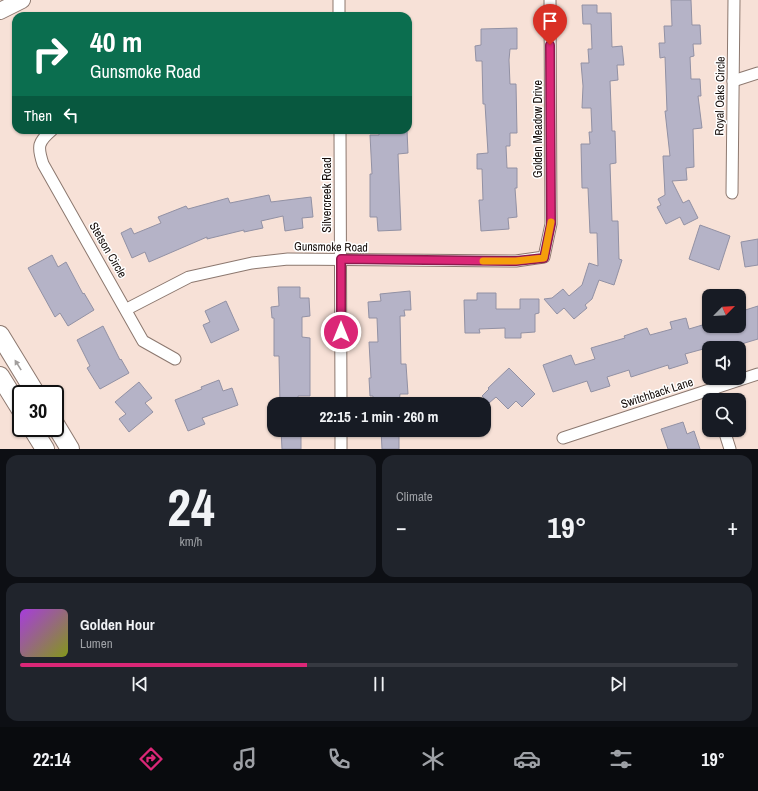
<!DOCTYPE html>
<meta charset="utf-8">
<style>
:root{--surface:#171b24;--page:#20242c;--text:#f1f3f6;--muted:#9ea1a6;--line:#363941;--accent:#db2777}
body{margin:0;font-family:"Archivo Narrow",sans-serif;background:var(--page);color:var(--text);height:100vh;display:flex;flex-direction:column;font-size:15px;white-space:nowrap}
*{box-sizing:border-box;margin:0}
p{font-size:13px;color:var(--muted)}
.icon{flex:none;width:22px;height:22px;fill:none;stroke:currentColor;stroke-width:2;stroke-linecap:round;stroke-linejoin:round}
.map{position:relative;height:449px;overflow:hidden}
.drawer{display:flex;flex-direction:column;gap:6px;padding:6px;background:#0d0f14;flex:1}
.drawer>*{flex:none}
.banner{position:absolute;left:12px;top:12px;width:400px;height:122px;border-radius:12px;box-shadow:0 1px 3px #0004;background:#0b6e4f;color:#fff;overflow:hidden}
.needle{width:26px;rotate:66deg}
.buttons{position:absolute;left:702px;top:289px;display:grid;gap:8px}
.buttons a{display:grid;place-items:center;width:44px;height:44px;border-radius:8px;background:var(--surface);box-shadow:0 1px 3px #0004;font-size:20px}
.speed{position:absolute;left:12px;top:385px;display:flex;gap:8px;font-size:20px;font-weight:700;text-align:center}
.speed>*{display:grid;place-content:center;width:52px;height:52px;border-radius:50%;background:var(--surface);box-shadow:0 1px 3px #0004;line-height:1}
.speed .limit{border:2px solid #111;border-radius:6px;background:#fff;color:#111}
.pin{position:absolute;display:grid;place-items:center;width:34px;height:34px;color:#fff;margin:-41px -17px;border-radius:50% 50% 50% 0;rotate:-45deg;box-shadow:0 0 4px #0007}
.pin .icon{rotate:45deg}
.me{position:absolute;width:44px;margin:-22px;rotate:0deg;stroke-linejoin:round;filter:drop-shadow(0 0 3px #0008)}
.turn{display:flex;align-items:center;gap:14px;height:84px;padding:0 12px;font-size:18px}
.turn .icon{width:52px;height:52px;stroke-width:2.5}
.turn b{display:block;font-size:28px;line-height:34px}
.then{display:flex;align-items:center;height:38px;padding:0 12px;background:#0003;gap:8px;font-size:15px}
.big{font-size:30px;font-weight:800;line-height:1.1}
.drawer .tile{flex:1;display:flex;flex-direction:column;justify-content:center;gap:6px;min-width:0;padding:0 14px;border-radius:12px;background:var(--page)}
.drawer .dial{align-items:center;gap:0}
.dial b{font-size:52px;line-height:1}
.song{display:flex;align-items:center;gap:12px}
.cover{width:48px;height:48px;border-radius:6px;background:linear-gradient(135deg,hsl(280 70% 55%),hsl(70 70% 35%))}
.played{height:4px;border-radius:2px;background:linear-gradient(90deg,var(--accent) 40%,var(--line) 40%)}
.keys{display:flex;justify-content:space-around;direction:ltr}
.heat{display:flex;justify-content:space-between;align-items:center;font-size:22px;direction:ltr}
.drawer .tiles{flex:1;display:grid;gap:6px;grid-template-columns:1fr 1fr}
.tile:last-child{grid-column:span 2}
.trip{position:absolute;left:267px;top:397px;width:224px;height:40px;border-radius:12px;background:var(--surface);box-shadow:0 1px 3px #0004;font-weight:800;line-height:40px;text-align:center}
.tab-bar{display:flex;height:64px;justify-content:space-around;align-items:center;background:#090b0e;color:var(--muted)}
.tab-bar .icon{width:28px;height:28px}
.tab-bar .selected{color:var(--accent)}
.tab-bar b{font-size:18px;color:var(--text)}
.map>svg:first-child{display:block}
.building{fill:#b5b3c7;stroke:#9291a4}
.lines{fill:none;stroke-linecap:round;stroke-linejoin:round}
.minor-casing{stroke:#8c786f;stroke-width:13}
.secondary-casing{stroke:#8c786f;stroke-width:18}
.primary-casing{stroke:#8c786f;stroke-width:20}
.minor{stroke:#fff;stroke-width:11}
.secondary{stroke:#fff;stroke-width:16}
.primary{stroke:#fff;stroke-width:18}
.oneway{fill:#a19e9d}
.route-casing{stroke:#8e194d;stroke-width:10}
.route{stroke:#db2777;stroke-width:7}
.slow{stroke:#f59e0b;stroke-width:7}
.labels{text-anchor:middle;stroke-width:3;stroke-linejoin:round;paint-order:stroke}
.street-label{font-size:12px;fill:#150d0a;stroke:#fff}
</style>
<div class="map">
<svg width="758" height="449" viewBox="0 0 758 449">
<rect width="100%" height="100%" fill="#f7e1d7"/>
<g class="building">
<polygon points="671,0 691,0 692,25 700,25 701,44 693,44 694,56 690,57 691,79 700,79 701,96 698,96 702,128 693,129 694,167 686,168 687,180 672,181 683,203 689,200 698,218 684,225 680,217 666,224 657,207 661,205 658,199 665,195 663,156 670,156 665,111 667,111 665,57 660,58 659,43 665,43 664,26 672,26"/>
<polygon points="582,5 597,5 597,13 611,13 612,47 622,46 624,65 617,65 618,80 610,81 612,131 615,131 616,163 610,164 612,221 618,221 619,259 622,260 614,285 599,280 592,299 585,305 587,308 574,319 564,308 557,314 544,299 552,298 563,289 569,296 582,285 589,263 598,266 597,233 590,233 588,188 582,188 581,144 590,144 589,132 592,132 591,108 582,108 583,86 581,63 589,63 588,49 592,49 591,24 583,24"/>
<polygon points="517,28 517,49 510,49 509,60 510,84 516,84 517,133 510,133 510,146 506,146 507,168 517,168 517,188 515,188 517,217 508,218 509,229 481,231 479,200 483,200 482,169 477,169 477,154 488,153 485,104 483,104 482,61 476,61 475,46 481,45 481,29"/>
<polygon points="379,130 407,130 408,153 398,154 401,230 378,231 377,217 370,217 370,174 372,174 370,135 379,135"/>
<polygon points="269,195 271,202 311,197 313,217 302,218 303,228 285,231 283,216 261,221 263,228 244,232 244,230 207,239 207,237 149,262 145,252 132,258 121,233 131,228 134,234 161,223 158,217 186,206 188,209 228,198 230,203"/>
<polygon points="700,225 730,236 719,270 689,259"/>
<polygon points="758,239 758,265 745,267 741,242"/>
<polygon points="52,255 58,267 66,262 83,294 84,293 94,310 68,326 60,313 55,317 28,268"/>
<polygon points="278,287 300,287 300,298 309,298 310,316 302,317 302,337 310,338 310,396 298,396 298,404 280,404 279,356 274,356 274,318 272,318 271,307 279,306"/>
<polygon points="410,291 411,310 404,310 405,316 400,316 401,364 406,364 408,394 400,394 399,404 373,404 373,396 370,396 369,378 371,378 369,342 378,342 377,318 369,318 368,302 381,301 380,294"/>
<polygon points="477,293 496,293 496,309 520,309 520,299 539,299 539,313 535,314 535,332 521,333 521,338 505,338 505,328 479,329 480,333 465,333 464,300 477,300"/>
<polygon points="226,301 239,330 211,343 203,325 210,322 205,311"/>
<polygon points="758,306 758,339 728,348 707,348 685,354 688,363 669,369 668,365 631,377 629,370 607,377 610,386 591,392 587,381 553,392 543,365 571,355 575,365 595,359 591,348 625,338 624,336 647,328 650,335 672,329 670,322 686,318 689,329 709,323 709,326 739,326 739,312"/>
<polygon points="103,326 120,360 121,359 129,373 100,389 87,368 90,366 77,340"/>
<polygon points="509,368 535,394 522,407 516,401 508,409 496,397 489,403 482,396 489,389 488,388"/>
<polygon points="219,380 223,391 232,388 238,405 202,418 205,424 188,431 175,400 202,389 201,387"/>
<polygon points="139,382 152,398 145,403 153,412 129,432 119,419 126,414 115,402"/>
<polygon points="683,422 687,434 694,431 700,449 668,449 661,429"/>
<polygon points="281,430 301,430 301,449 282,449"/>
<polygon points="381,430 399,430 399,449 382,449"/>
</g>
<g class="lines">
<g class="minor-casing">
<g id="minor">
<polyline points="339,0 339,16"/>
<polyline points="733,81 758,73"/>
<path d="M52 130C38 142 37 146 43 164L143 341 175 359"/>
<polyline points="340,130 341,404"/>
<polyline points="732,193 734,0"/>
<polyline points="127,309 189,277 252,263 288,259 516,261 544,257 551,224 550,0"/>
<polyline points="712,389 715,400"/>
<polyline points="341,430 341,449"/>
<polyline points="724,430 730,449"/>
<polyline points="563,438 758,374"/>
</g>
</g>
<g class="secondary-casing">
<polyline id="secondary" points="0,11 22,0"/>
</g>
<g class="primary-casing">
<g id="primary">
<polyline points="0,335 36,394"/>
<polyline points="0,376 21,410"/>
<polyline points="55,424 70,449"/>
<polyline points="32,428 45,449"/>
</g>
</g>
<use href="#minor" class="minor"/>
<use href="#secondary" class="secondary"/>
<use href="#primary" class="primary"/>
</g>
<defs><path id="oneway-solid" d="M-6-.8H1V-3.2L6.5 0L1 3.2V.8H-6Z"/></defs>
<use class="oneway" href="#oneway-solid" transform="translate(18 365) rotate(-122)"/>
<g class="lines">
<g class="route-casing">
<polyline id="route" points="341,332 341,259 516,261 544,258 551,224 550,45"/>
</g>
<use href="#route" class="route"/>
<polyline class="slow" points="483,261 516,261 544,258 551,222"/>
</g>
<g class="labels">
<g class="street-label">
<text transform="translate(720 96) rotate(-89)" y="4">Royal Oaks Circle</text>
<text transform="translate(538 129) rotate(-90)" y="4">Golden Meadow Drive</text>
<text transform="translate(327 195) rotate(-90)" y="4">Silvercreek Road</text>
<text transform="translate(331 247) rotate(1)" y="4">Gunsmoke Road</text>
<text transform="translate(108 250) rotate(60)" y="4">Stetson Circle</text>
<text transform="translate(657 393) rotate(-18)" y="4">Switchback Lane</text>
</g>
</g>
</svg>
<div class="buttons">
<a><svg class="needle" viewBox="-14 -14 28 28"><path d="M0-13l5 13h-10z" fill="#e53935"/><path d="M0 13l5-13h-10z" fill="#9ea1a6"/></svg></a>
<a><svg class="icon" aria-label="sound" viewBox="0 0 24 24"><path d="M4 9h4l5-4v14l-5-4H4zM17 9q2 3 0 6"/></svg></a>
<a><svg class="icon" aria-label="search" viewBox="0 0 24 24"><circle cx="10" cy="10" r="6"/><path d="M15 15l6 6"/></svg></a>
</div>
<div class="speed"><div class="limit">30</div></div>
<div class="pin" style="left:550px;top:45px;background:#d93025"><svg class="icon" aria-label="arrive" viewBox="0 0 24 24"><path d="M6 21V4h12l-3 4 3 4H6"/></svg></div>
<svg class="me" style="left:341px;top:332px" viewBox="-20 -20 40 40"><circle r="17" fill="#db2777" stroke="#fff" stroke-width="3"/><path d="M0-11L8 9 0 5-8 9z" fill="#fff"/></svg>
<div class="trip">22:15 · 1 min · 260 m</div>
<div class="banner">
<div class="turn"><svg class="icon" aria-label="right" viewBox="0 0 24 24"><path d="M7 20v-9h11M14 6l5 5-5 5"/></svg><div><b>40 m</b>Gunsmoke Road</div></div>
<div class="then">Then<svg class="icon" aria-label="left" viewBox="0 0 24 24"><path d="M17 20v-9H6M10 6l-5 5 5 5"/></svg></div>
</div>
</div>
<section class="drawer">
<div class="tiles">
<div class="tile dial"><b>24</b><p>km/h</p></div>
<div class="tile"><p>Climate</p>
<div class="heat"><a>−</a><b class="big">19°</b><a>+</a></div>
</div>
<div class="tile">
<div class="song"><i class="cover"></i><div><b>Golden Hour</b><p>Lumen</p></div></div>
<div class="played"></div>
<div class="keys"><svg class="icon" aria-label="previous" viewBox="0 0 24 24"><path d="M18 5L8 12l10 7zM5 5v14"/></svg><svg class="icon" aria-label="pause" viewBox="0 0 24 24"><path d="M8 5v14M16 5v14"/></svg><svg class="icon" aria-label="next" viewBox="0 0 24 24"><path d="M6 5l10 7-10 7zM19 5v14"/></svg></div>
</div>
</div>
</section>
<nav class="tab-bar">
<b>22:14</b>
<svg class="icon selected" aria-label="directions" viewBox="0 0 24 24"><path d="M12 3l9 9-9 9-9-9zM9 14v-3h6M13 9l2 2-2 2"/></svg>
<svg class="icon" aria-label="music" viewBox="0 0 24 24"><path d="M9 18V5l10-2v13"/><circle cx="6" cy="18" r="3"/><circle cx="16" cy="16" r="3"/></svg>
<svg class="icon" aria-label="phone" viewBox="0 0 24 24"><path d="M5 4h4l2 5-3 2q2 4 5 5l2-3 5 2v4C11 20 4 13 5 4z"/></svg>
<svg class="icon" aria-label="climate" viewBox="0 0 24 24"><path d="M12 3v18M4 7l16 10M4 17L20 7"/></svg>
<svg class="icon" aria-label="car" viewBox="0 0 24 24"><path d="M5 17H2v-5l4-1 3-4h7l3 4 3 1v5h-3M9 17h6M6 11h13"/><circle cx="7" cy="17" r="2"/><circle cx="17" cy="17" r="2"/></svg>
<svg class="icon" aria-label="filters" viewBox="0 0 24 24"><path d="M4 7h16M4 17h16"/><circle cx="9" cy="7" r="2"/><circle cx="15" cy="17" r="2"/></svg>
<b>19°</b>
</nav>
